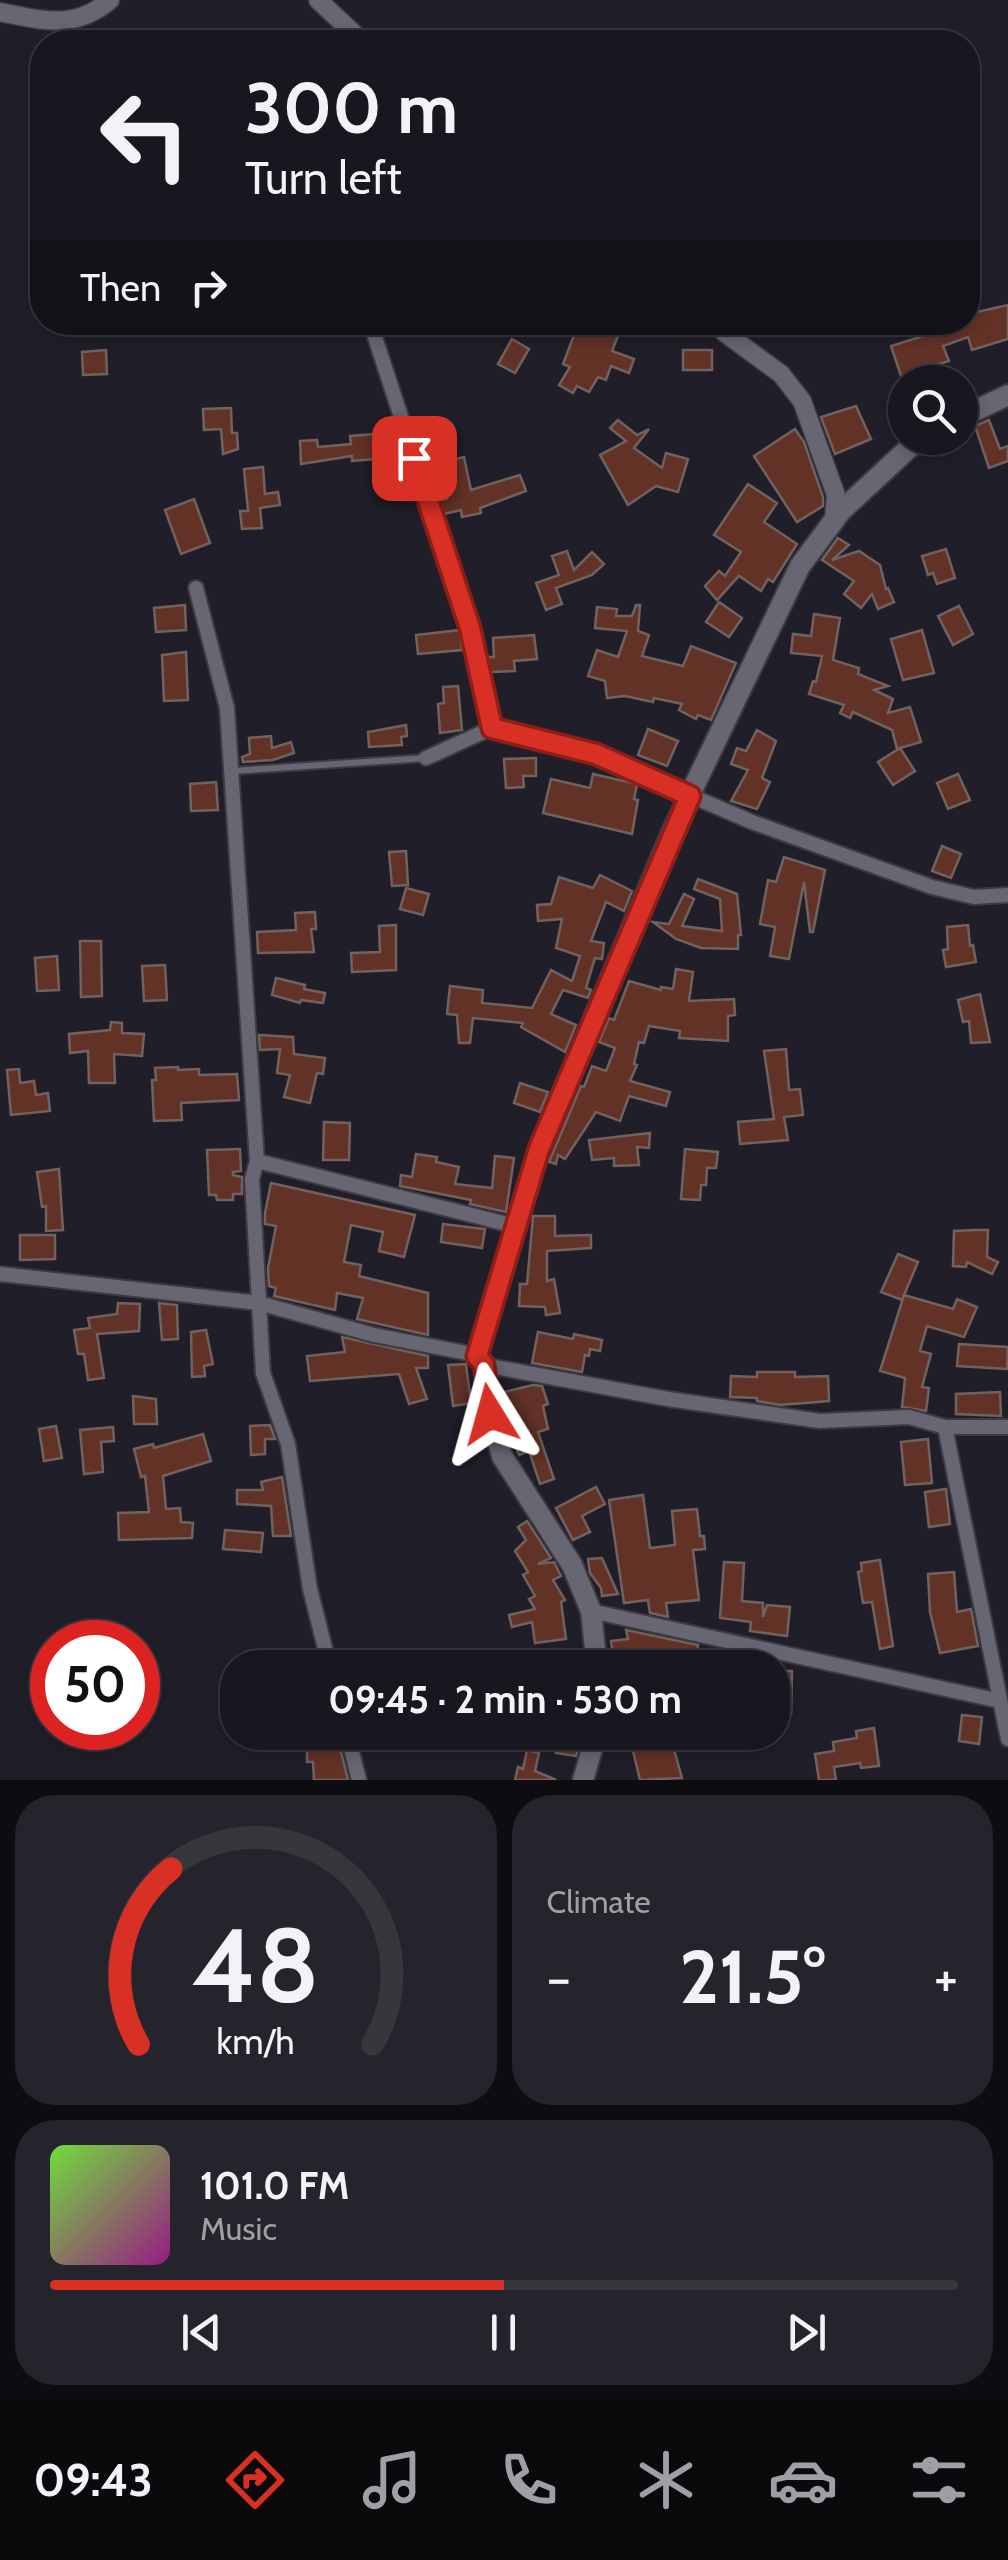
<!DOCTYPE html>
<meta charset="utf-8">
<style>
:root{--surface:#18171f;--page:#25242c;--text:#f1f3f6;--muted:#9f9fa4;--line:#36363d;--accent:#d93025}
body{margin:0;font-family:Cabin,sans-serif;background:var(--page);color:var(--text);height:100vh;display:flex;flex-direction:column;font-size:38px;white-space:nowrap}
*{box-sizing:border-box;margin:0}
p{font-size:32px;color:var(--muted)}
.icon{flex:none;width:55px;height:55px;fill:none;stroke:currentColor;stroke-width:2;stroke-linecap:round;stroke-linejoin:round}
.map{position:relative;height:1780px;overflow:hidden}
.sheet{display:flex;flex-direction:column;gap:15px;padding:15px;background:#0d0d11;flex:1}
.sheet>*{flex:none}
.banner{position:absolute;left:30px;top:30px;width:950px;height:305px;border-radius:40px;box-shadow:0 5px 15px #0003,0 0 0 2px var(--line);background:#18171f;color:var(--text);overflow:hidden}
.buttons{position:absolute;left:888px;top:365px;display:grid;gap:20px}
.buttons a{display:grid;place-items:center;width:90px;height:90px;border-radius:50%;background:var(--surface);box-shadow:0 5px 15px #0003,0 0 0 2px var(--line);font-size:50px}
.speed{position:absolute;left:30px;top:1620px;display:flex;gap:20px;font-size:50px;font-weight:700;text-align:center}
.speed>*{display:grid;place-content:center;width:130px;height:130px;border-radius:50%;background:var(--surface);box-shadow:0 5px 15px #0003,0 0 0 2px var(--line);line-height:1}
.speed .limit{border:15px solid #d22;background:#fff;color:#111}
.pin{position:absolute;display:grid;place-items:center;width:85px;height:85px;color:#fff;margin:-42px;border-radius:20px;box-shadow:0 5px 15px #0006}
.me{position:absolute;width:110px;margin:-55px;rotate:352deg;stroke-linejoin:round;filter:drop-shadow(0 0 8px #0008)}
.turn{display:flex;align-items:center;gap:35px;height:210px;padding:0 50px;font-size:45px}
.turn .icon{width:130px;height:130px;stroke-width:2.5}
.turn b{display:block;font-size:70px;line-height:85px}
.then{display:flex;align-items:center;height:95px;padding:0 50px;background:#0003;gap:20px;font-size:38px}
.big{font-size:75px;font-weight:700;line-height:1.1}
.sheet .widget{flex:1;display:flex;flex-direction:column;justify-content:center;gap:15px;min-width:0;padding:0 35px;border-radius:40px;background:var(--page)}
.sheet .dial{align-items:center;gap:0}
.dial svg{height:260px;overflow:visible;fill:none;stroke:var(--line);stroke-width:7;stroke-linecap:round;text-anchor:middle}
.dial text{fill:var(--text);stroke:none}
.song{display:flex;align-items:center;gap:30px}
.cover{width:120px;height:120px;border-radius:15px;background:linear-gradient(135deg,hsl(100 70% 55%),hsl(310 70% 35%))}
.played{height:10px;border-radius:5px;background:linear-gradient(90deg,var(--accent) 50%,var(--line) 50%)}
.keys{display:flex;justify-content:space-around;direction:ltr}
.heat{display:flex;justify-content:space-between;align-items:center;font-size:55px;direction:ltr}
.sheet .tiles{flex:1;display:grid;gap:15px;grid-template-columns:1fr 1fr}
.widget:last-child{grid-column:span 2}
.trip{position:absolute;left:220px;top:1650px;width:570px;height:100px;border-radius:40px;background:var(--surface);box-shadow:0 5px 15px #0003,0 0 0 2px var(--line);font-weight:700;line-height:100px;text-align:center}
.tab-bar{display:flex;height:160px;justify-content:space-around;align-items:center;background:#0a090c;color:var(--muted)}
.tab-bar .icon{width:70px;height:70px}
.tab-bar .current{color:var(--accent)}
.tab-bar b{font-size:45px;color:var(--text)}
.map>svg:first-child{display:block}
.building{fill:#633227;stroke:#71625f;stroke-width:2.5}
.lines{fill:none;stroke-linecap:round;stroke-linejoin:round}
.service-casing{stroke:#3c3a42;stroke-width:10}
.minor-casing{stroke:#3c3a42;stroke-width:18}
.tertiary-casing{stroke:#3c3a42;stroke-width:21}
.secondary-casing{stroke:#3c3a42;stroke-width:24}
.service{stroke:#676672;stroke-width:6}
.minor{stroke:#676672;stroke-width:14}
.tertiary{stroke:#676672;stroke-width:18}
.secondary{stroke:#676672;stroke-width:20}
.route-casing{stroke:#8d1f18;stroke-width:25}
.route{stroke:#d93025;stroke-width:18}
</style>
<div class="map">
<svg width="1008" height="1780" viewBox="0 0 1008 1780">
<rect width="100%" height="100%" fill="#201f29"/>
<g class="building">
<polygon points="1008,305 1008,339 972,350 968,337 943,346 949,361 901,376 891,346 968,322 968,314"/>
<polygon points="579,322 607,322 621,328 612,351 634,359 629,373 611,366 606,380 598,377 589,392 577,386 573,393 559,385 570,367 563,364"/>
<polygon points="512,339 529,349 515,373 498,364"/>
<polygon points="106,350 107,374 83,375 82,352"/>
<rect x="683" y="350" width="29" height="20"/>
<polygon points="856,406 871,439 835,454 821,417"/>
<polygon points="231,408 232,433 237,433 238,449 223,454 221,429 204,430 203,409"/>
<polygon points="618,420 637,435 649,429 634,448 662,468 666,453 688,459 678,492 656,486 628,505 600,455 626,441 610,428"/>
<polygon points="989,420 1000,449 1008,446 1008,461 989,468 975,426"/>
<polygon points="795,429 804,442 823,497 823,506 797,522 754,456"/>
<polygon points="374,434 376,459 352,461 352,456 301,464 300,441 317,440 318,447 351,444 350,436"/>
<polygon points="464,457 471,490 520,475 526,491 480,508 481,513 462,517 461,510 444,514 439,500 447,499 439,463"/>
<polygon points="263,467 265,494 278,492 280,505 260,508 262,528 242,529 240,511 248,511 244,469"/>
<polygon points="748,484 777,503 764,522 797,544 773,582 768,579 761,591 739,576 717,600 705,586 719,571 725,576 741,552 714,535"/>
<polygon points="194,499 210,543 181,554 165,510"/>
<polygon points="838,538 849,545 832,560 859,551 880,565 886,589 888,588 894,602 878,609 872,594 861,608 844,594 854,581 822,560"/>
<polygon points="946,549 955,578 937,584 933,573 928,575 922,556"/>
<polygon points="567,551 574,570 592,552 604,564 592,575 556,588 562,604 546,610 536,583 559,575 552,556"/>
<polygon points="719,602 742,618 729,637 706,622"/>
<polygon points="185,605 186,630 156,632 154,608"/>
<polygon points="636,605 640,605 638,631 649,635 642,656 683,666 691,646 736,663 711,720 698,715 696,719 679,710 682,704 654,698 653,702 625,696 607,698 605,681 588,676 597,650 618,657 627,631 595,628 597,607 617,609 616,616 632,616"/>
<polygon points="959,606 973,634 953,645 938,616"/>
<polygon points="814,614 840,618 833,660 859,668 858,674 888,686 874,690 893,699 888,713 910,707 921,742 897,749 892,730 853,712 850,718 840,713 844,705 809,694 813,681 816,682 822,656 791,653 793,634 811,636"/>
<polygon points="460,630 462,650 418,654 416,635"/>
<polygon points="922,630 934,673 903,680 891,639"/>
<polygon points="534,635 537,659 514,661 515,671 491,672 488,657 494,657 493,638"/>
<polygon points="186,652 188,700 164,701 162,655"/>
<polygon points="458,686 462,730 440,733 438,704 444,703 443,687"/>
<polygon points="406,725 407,736 401,737 402,745 369,747 368,732"/>
<polygon points="648,729 678,741 667,766 638,755"/>
<polygon points="757,730 776,741 762,778 770,782 757,809 731,801 748,770 731,764 737,748 746,751"/>
<polygon points="271,736 272,748 291,742 294,753 273,760 243,762 242,757 250,754 249,738"/>
<polygon points="900,748 915,771 893,785 878,762"/>
<polygon points="536,758 536,776 523,776 524,787 506,788 504,759"/>
<polygon points="593,774 637,784 634,799 638,800 632,834 543,813 551,779 590,788"/>
<polygon points="958,774 970,800 948,809 937,783"/>
<polygon points="216,782 218,810 191,811 190,784"/>
<polygon points="942,846 961,854 951,878 932,871"/>
<polygon points="406,851 408,885 392,886 389,852"/>
<polygon points="784,857 825,870 813,932 810,932 804,882 789,959 770,956 775,927 760,924 768,880 776,882"/>
<polygon points="600,875 632,891 624,911 606,902 591,941 604,943 602,959 595,958 586,988 591,990 588,998 563,990 551,1014 576,1025 565,1052 521,1027 523,1023 473,1018 470,1043 459,1043 457,1015 447,1014 450,986 483,990 482,1003 532,1008 551,970 572,981 580,956 556,948 562,919 538,921 537,905 551,904 559,877 593,888"/>
<polygon points="698,879 737,894 741,935 738,935 738,949 701,948 676,939 653,922 669,924 684,894 694,899 682,926 722,931 720,899 694,889"/>
<polygon points="406,888 429,894 423,915 400,909"/>
<polygon points="315,912 316,929 311,929 314,952 258,953 257,932 296,930 295,913"/>
<polygon points="396,925 396,970 352,972 351,953 380,952 379,926"/>
<polygon points="968,925 970,946 973,945 976,962 946,967 943,950 948,949 947,927"/>
<polygon points="80,941 101,941 102,996 81,997"/>
<polygon points="57,956 59,990 37,991 35,958"/>
<polygon points="165,965 167,1000 144,1001 142,966"/>
<polygon points="676,969 693,972 689,1001 734,999 735,1015 728,1016 728,1041 679,1038 680,1031 649,1026 644,1043 639,1042 634,1064 637,1065 630,1081 670,1092 666,1106 629,1096 620,1121 596,1112 565,1159 558,1155 556,1164 549,1162 581,1086 584,1087 592,1066 606,1071 615,1048 599,1042 609,1018 614,1020 629,981 661,990 661,987 673,989"/>
<polygon points="276,978 305,985 304,989 325,993 323,1003 301,1000 300,1003 272,995"/>
<polygon points="980,994 990,1042 971,1043 969,1021 963,1022 958,1000"/>
<polygon points="111,1022 122,1023 122,1033 144,1034 142,1056 114,1054 115,1083 89,1083 88,1051 70,1053 69,1034 110,1030"/>
<polygon points="259,1035 293,1037 294,1054 325,1058 323,1074 317,1073 310,1103 284,1097 290,1075 277,1073 280,1049 260,1050"/>
<polygon points="786,1049 789,1090 800,1089 803,1115 784,1117 788,1140 740,1144 738,1122 774,1119 764,1051"/>
<polygon points="178,1067 178,1070 199,1069 199,1075 237,1074 239,1100 181,1103 182,1120 154,1121 152,1080 156,1080 155,1068"/>
<polygon points="19,1069 20,1083 34,1081 36,1095 48,1093 50,1111 11,1115 7,1070"/>
<polygon points="520,1083 548,1092 540,1112 514,1103"/>
<polygon points="324,1122 350,1123 349,1160 323,1160"/>
<polygon points="650,1133 649,1148 637,1147 639,1165 614,1166 614,1158 592,1160 589,1140"/>
<polygon points="240,1149 241,1171 233,1172 233,1175 242,1177 242,1194 233,1194 233,1200 217,1200 216,1195 209,1195 207,1150"/>
<polygon points="685,1149 718,1152 716,1168 707,1168 706,1185 701,1185 700,1200 681,1199"/>
<polygon points="416,1154 437,1157 436,1162 459,1167 455,1184 492,1188 495,1156 514,1158 506,1212 470,1204 471,1200 400,1186 401,1175 412,1177"/>
<polygon points="59,1169 63,1230 46,1231 46,1206 42,1207 37,1172"/>
<polygon points="271,1183 415,1215 404,1257 379,1251 383,1232 351,1225 344,1262 361,1265 359,1276 428,1293 428,1335 357,1319 363,1298 337,1293 335,1310 274,1296 276,1288 269,1286 268,1268 276,1226 265,1224 265,1213"/>
<polygon points="533,1216 555,1216 555,1236 591,1235 591,1248 547,1251 547,1281 554,1279 560,1313 546,1315 545,1307 519,1306 520,1284 527,1284"/>
<polygon points="443,1224 485,1229 482,1248 441,1242"/>
<polygon points="975,1230 988,1230 987,1257 998,1262 992,1274 967,1262 966,1267 953,1266 954,1231"/>
<polygon points="20,1235 55,1235 55,1259 20,1260"/>
<polygon points="898,1254 918,1262 902,1300 881,1292"/>
<polygon points="904,1295 953,1309 957,1299 977,1307 964,1337 927,1326 920,1351 931,1354 922,1387 929,1388 926,1411 902,1407 905,1378 880,1371"/>
<polygon points="118,1303 140,1304 139,1331 97,1334 104,1378 88,1380 84,1354 78,1354 74,1330 90,1328 88,1318 117,1314"/>
<polygon points="159,1303 177,1305 178,1339 162,1340"/>
<polygon points="206,1330 213,1364 204,1366 205,1376 192,1377 191,1332"/>
<polygon points="538,1332 573,1339 574,1334 602,1340 600,1351 590,1349 589,1356 585,1355 582,1372 532,1363"/>
<polygon points="342,1337 428,1356 428,1368 416,1368 427,1399 409,1404 399,1374 310,1381 307,1356 345,1352"/>
<polygon points="959,1344 1008,1347 1007,1369 957,1366"/>
<polygon points="466,1364 471,1403 453,1406 448,1365"/>
<polygon points="757,1372 795,1372 795,1377 828,1376 829,1401 780,1405 757,1401 757,1398 730,1397 731,1376 757,1377"/>
<polygon points="533,1385 542,1386 548,1404 543,1406 548,1429 538,1432 554,1479 540,1484 529,1451 519,1455 508,1427 512,1424 504,1392"/>
<polygon points="1000,1392 1001,1416 956,1414 956,1394"/>
<polygon points="133,1396 156,1399 157,1424 134,1424"/>
<polygon points="270,1425 275,1439 265,1439 265,1454 251,1455 250,1426"/>
<polygon points="56,1426 62,1458 44,1461 39,1429"/>
<polygon points="113,1427 114,1441 101,1442 103,1472 84,1474 80,1430"/>
<polygon points="203,1434 211,1461 163,1476 166,1509 180,1508 181,1522 193,1523 192,1538 119,1540 118,1513 149,1512 145,1476 141,1477 134,1449 153,1444 154,1448"/>
<polygon points="928,1439 932,1483 905,1485 901,1442"/>
<polygon points="282,1477 291,1536 273,1536 271,1506 237,1504 237,1490 263,1490 261,1482"/>
<polygon points="596,1487 605,1504 582,1516 590,1532 573,1540 556,1508"/>
<polygon points="946,1489 950,1524 929,1527 925,1492"/>
<polygon points="643,1495 650,1548 675,1545 672,1511 697,1509 700,1536 704,1536 705,1549 693,1550 699,1600 666,1603 668,1617 650,1613 648,1600 624,1603 609,1500"/>
<polygon points="527,1521 551,1558 538,1564 554,1562 561,1576 553,1580 565,1600 561,1602 566,1639 535,1643 532,1622 512,1627 509,1615 535,1609 529,1599 535,1596 523,1575 528,1572 515,1551 526,1540 518,1527"/>
<polygon points="225,1530 263,1533 261,1552 223,1549"/>
<polygon points="602,1558 618,1594 602,1596 601,1588 590,1573 588,1559"/>
<polygon points="880,1560 893,1646 880,1649 872,1602 863,1603 858,1572 862,1571 861,1563"/>
<polygon points="724,1562 744,1563 742,1601 763,1603 763,1617 767,1605 790,1607 787,1636 750,1631 751,1622 720,1618"/>
<polygon points="954,1572 957,1612 971,1609 978,1646 940,1653 930,1612 928,1574"/>
<polygon points="626,1630 698,1645 697,1657 682,1656 682,1662 669,1662 669,1650 645,1654 646,1668 615,1668 611,1641 628,1639"/>
<polygon points="772,1671 792,1671 791,1714 774,1714"/>
<polygon points="962,1715 982,1717 979,1744 959,1741"/>
<polygon points="874,1728 879,1766 861,1768 860,1763 834,1767 836,1780 819,1780 815,1754 834,1751 833,1742 857,1738 856,1731"/>
<polygon points="554,1732 583,1732 576,1756 556,1753"/>
<polygon points="639,1732 668,1732 669,1746 673,1746 682,1778 640,1780 633,1751 639,1750"/>
<polygon points="307,1740 338,1740 348,1780 314,1780 313,1762 307,1762"/>
<polygon points="527,1750 539,1753 535,1771 556,1780 515,1780 518,1767 523,1769"/>
</g>
<g class="lines">
<g class="service-casing">
<polyline id="service" points="233,771 425,758"/>
</g>
<g class="minor-casing">
<g id="minor">
<polyline points="370,322 470,628 492,728"/>
<polyline points="196,588 227,708 257,1161 252,1179 263,1373 288,1444 310,1589 330,1668"/>
<polyline points="426,758 492,728 596,755 752,822 932,887 974,897 1008,895"/>
<polyline points="257,1161 515,1226"/>
<polyline points="0,1274 259,1303 374,1335 477,1355"/>
<polyline points="484,1365 668,1399 820,1421 909,1417 945,1427 1008,1427"/>
<polyline points="945,1427 1008,1739"/>
<polyline points="591,1611 1000,1701"/>
<polyline points="347,1732 359,1780"/>
</g>
</g>
<g class="tertiary-casing">
<g id="tertiary">
<polyline points="318,0 363,42"/>
<path d="M0 12C42 20 74 31 110 0"/>
<polyline points="716,322 725,333 781,374 802,401 836,495 834,520"/>
</g>
</g>
<g class="secondary-casing">
<g id="secondary">
<polyline points="960,418 1008,395"/>
<polyline points="597,1668 591,1611 572,1565 502,1456 490,1414 484,1365 477,1355 539,1149 672,832 800,566 841,511 910,447 926,438"/>
<polyline points="583,1780 597,1732"/>
</g>
</g>
<use href="#service" class="service"/>
<use href="#minor" class="minor"/>
<use href="#tertiary" class="tertiary"/>
<use href="#secondary" class="secondary"/>
</g>
<g class="lines">
<g class="route-casing">
<polyline id="route" points="414,458 470,628 492,728 596,754 690,796 539,1149 477,1356 484,1365 490,1414"/>
</g>
<use href="#route" class="route"/>
</g>
</svg>
<div class="buttons">
<a><svg class="icon" aria-label="search" viewBox="0 0 24 24"><circle cx="10" cy="10" r="6"/><path d="M15 15l6 6"/></svg></a>
</div>
<div class="speed"><div class="limit">50</div></div>
<div class="pin" style="left:414px;top:458px;background:#d93025"><svg class="icon" aria-label="arrive" viewBox="0 0 24 24"><path d="M6 21V4h12l-3 4 3 4H6"/></svg></div>
<svg class="me" style="left:490px;top:1414px" viewBox="-20 -20 40 40"><path d="M0-17L14 15 0 8-14 15z" fill="#d93025" stroke="#fff" stroke-width="4"/></svg>
<div class="trip">09:45 · 2 min · 530 m</div>
<div class="banner">
<div class="turn"><svg class="icon" aria-label="left" viewBox="0 0 24 24"><path d="M17 20v-9H6M10 6l-5 5 5 5"/></svg><div><b>300 m</b>Turn left</div></div>
<div class="then">Then<svg class="icon" aria-label="right" viewBox="0 0 24 24"><path d="M7 20v-9h11M14 6l5 5-5 5"/></svg></div>
</div>
</div>
<section class="sheet">
<div class="tiles">
<div class="widget dial"><svg viewBox="0 0 100 80">
<path d="M14 69A42 42 0 1 1 86 69"/>
<path d="M14 69A42 42 0 0 1 24 15" stroke="#d93025"/>
<text x="50" y="56" font-size="32" font-weight="700">48</text>
<text x="50" y="72" font-size="11">km/h</text>
</svg></div>
<div class="widget"><p>Climate</p>
<div class="heat"><a>−</a><b class="big">21.5°</b><a>+</a></div>
</div>
<div class="widget">
<div class="song"><i class="cover"></i><div><b>101.0 FM</b><p>Music</p></div></div>
<div class="played"></div>
<div class="keys"><svg class="icon" aria-label="previous" viewBox="0 0 24 24"><path d="M18 5L8 12l10 7zM5 5v14"/></svg><svg class="icon" aria-label="pause" viewBox="0 0 24 24"><path d="M8 5v14M16 5v14"/></svg><svg class="icon" aria-label="next" viewBox="0 0 24 24"><path d="M6 5l10 7-10 7zM19 5v14"/></svg></div>
</div>
</div>
</section>
<nav class="tab-bar">
<b>09:43</b>
<svg class="icon current" aria-label="directions" viewBox="0 0 24 24"><path d="M12 3l9 9-9 9-9-9zM9 14v-3h6M13 9l2 2-2 2"/></svg>
<svg class="icon" aria-label="music" viewBox="0 0 24 24"><path d="M9 18V5l10-2v13"/><circle cx="6" cy="18" r="3"/><circle cx="16" cy="16" r="3"/></svg>
<svg class="icon" aria-label="phone" viewBox="0 0 24 24"><path d="M5 4h4l2 5-3 2q2 4 5 5l2-3 5 2v4C11 20 4 13 5 4z"/></svg>
<svg class="icon" aria-label="climate" viewBox="0 0 24 24"><path d="M12 3v18M4 7l16 10M4 17L20 7"/></svg>
<svg class="icon" aria-label="car" viewBox="0 0 24 24"><path d="M5 17H2v-5l4-1 3-4h7l3 4 3 1v5h-3M9 17h6M6 11h13"/><circle cx="7" cy="17" r="2"/><circle cx="17" cy="17" r="2"/></svg>
<svg class="icon" aria-label="filters" viewBox="0 0 24 24"><path d="M4 7h16M4 17h16"/><circle cx="9" cy="7" r="2"/><circle cx="15" cy="17" r="2"/></svg>
</nav>
